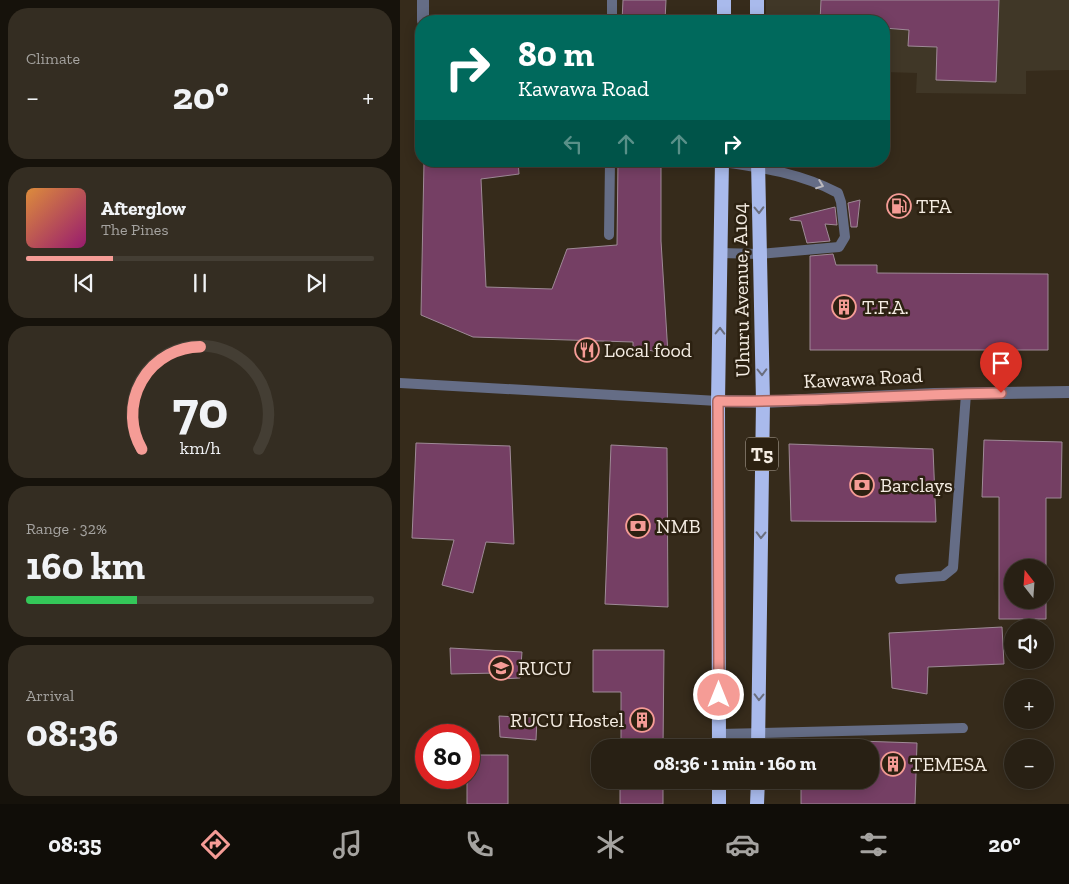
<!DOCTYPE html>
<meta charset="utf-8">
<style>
:root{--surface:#282014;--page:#342d22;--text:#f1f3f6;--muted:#a5a3a0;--line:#443e34;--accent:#f59c96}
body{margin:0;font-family:"Zilla Slab",serif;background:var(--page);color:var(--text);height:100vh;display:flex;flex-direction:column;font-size:19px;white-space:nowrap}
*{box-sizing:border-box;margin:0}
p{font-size:16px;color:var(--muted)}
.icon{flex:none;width:28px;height:28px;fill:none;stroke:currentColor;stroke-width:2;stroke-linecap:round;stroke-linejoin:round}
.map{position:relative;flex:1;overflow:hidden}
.sheet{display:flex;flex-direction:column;gap:8px;padding:8px;background:#16120b;width:400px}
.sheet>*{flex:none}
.guide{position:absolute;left:15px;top:15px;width:475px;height:152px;border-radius:20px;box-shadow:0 2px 12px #0003,0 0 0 1px var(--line);background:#00695c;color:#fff;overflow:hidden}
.needle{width:32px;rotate:343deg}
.fabs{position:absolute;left:604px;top:559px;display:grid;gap:10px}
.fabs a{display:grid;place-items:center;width:50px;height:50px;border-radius:50%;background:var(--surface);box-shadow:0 2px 12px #0003,0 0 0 1px var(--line);font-size:25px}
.speed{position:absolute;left:15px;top:724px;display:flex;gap:10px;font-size:25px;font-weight:700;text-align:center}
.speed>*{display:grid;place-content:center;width:65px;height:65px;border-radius:50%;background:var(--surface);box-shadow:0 2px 12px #0003,0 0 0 1px var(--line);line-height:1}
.speed .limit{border:8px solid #d22;background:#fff;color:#111}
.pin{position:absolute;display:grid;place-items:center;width:42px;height:42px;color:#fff;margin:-51px -21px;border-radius:50% 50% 50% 0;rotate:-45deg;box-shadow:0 0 5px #0007}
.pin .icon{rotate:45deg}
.me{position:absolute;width:55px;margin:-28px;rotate:0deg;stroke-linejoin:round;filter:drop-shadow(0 0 4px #0008)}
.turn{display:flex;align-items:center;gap:18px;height:105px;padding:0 20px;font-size:22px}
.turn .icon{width:65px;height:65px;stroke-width:2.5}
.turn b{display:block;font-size:35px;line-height:42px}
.lanes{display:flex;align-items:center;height:48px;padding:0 20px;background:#0003;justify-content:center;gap:25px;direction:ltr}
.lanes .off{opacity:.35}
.big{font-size:38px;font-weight:700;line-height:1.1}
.sheet .tile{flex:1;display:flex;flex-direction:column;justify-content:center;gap:8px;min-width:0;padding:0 18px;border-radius:20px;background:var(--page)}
.sheet .dial{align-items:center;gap:0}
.dial svg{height:130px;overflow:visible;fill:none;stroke:var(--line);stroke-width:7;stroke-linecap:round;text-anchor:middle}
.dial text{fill:var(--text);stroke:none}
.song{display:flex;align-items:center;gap:15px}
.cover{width:60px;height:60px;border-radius:8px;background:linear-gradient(135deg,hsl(30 70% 55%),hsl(320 70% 35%))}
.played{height:5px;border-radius:2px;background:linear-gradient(90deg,var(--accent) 25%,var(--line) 25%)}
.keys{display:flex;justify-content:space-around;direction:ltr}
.heat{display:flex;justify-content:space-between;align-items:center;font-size:28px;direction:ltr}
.charge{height:8px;border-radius:4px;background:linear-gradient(90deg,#34c759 32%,var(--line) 0)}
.trip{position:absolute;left:191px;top:739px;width:288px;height:50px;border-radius:20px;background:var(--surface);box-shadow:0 2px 12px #0003,0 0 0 1px var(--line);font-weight:700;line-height:50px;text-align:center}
.menu{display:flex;height:80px;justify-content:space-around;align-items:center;background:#100d08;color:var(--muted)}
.menu .icon{width:35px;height:35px}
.menu .on{color:var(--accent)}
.menu b{font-size:22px;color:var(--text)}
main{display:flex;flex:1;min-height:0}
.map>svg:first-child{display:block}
.industrial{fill:#403727}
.building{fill:#753f64;stroke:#9f8a97;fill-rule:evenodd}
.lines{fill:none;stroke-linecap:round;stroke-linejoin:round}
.service{stroke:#656d86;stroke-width:10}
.minor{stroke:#656d86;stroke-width:12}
.trunk{stroke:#a9baec;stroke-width:14}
.oneway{stroke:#bbb9bd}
.oneway2{stroke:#6a6e7e}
.route-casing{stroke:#9f6562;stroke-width:12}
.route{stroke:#f59c96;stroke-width:9}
.labels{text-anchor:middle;stroke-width:5;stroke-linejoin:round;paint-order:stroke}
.shield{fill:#2c2111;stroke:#b8afa3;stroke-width:1}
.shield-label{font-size:19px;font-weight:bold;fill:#f4ece2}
.poi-label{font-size:20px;fill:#f4ece2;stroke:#2c2111;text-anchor:start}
.street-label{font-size:20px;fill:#f4ece2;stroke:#2c2111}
</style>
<main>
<section class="sheet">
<div class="tile"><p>Climate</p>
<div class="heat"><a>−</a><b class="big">20°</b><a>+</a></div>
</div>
<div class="tile">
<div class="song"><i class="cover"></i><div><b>Afterglow</b><p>The Pines</p></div></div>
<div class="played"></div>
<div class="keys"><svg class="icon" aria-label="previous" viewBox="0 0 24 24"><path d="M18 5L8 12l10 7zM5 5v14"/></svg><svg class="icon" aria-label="pause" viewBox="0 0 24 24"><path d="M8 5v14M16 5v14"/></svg><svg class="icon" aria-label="next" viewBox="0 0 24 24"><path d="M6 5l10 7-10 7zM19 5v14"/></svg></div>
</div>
<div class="tile dial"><svg viewBox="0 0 100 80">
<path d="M14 69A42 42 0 1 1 86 69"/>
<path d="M14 69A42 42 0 0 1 50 6" stroke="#f59c96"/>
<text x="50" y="56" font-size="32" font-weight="700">70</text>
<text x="50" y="72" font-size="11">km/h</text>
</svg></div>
<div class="tile"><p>Range · 32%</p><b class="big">160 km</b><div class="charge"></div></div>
<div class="tile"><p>Arrival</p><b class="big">08:36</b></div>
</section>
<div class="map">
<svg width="669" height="804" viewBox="0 0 669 804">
<rect width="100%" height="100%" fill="#362b1b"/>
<polygon class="industrial" points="366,0 669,0 669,70 626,71 626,94 516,93 517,73 484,72 484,21 366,21"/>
<g class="building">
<polygon points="223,0 266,0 265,21 222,21"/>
<polygon points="421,0 599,0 596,82 536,80 537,47 508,46 509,30 484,28 484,21 420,21"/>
<polygon points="24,161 118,161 119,174 81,179 86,287 152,289 167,249 217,245 218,161 261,161 261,241 268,354 233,347 233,342 73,337 21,315"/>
<polygon points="460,200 457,227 451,227 448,203"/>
<polygon points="435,207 437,225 425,224 430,241 407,243 401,221 390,220 390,218"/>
<polygon points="433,254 436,265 477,265 477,273 648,274 648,350 410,350 410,256"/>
<path d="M584 440 662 442 661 498H646V619H599V497H582ZM612 568H645V600H612Z"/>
<polygon points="16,443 110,446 114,544 86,542 73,593 42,585 54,540 12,538"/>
<polygon points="389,444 533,449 536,522 391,521"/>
<polygon points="211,445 267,448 268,607 205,604"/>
<polygon points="602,627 604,664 528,667 527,694 492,688 489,633"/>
<polygon points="50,648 122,652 120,678 100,679 97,673 51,674"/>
<polygon points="193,650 264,650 263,748 221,748 221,692 193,692"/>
<polygon points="99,716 137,718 136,740 100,737"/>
<polygon points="401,739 517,743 515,804 401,804 401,780 470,780 470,748 401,748"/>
<polygon points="69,755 108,755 108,804 67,804 67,778 69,778"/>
<rect x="220" y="780" width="43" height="24"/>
</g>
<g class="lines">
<g class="service">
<polyline points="212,21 212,0"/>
<polyline points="209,235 210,161"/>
<path d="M321 253 359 254 439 247 445 237 441 202 438 193C403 174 361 167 322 162"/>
<polyline points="0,383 318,401"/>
<polyline points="500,579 543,576 553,568 566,394"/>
<polyline points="319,734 563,728"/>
</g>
<g class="minor">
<polyline points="23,0 23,21"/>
<polyline points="318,401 363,402 534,394 669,392"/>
</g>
<g class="trunk">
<polyline points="357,0 357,21"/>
<polyline points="324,21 324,0"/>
<polyline points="319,748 318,401 322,161"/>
<polyline points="358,748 363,402 358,161"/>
<polyline points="319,804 319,780"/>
<polyline points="357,804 358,780"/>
</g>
</g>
<defs><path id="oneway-chevron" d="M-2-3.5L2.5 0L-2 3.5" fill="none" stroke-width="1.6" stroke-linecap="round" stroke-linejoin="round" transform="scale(1.25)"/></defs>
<use class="oneway" href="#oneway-chevron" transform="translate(420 185) rotate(21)"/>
<g class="oneway2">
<use href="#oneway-chevron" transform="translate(359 210) rotate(89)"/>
<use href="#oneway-chevron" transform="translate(320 331) rotate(-89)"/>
<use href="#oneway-chevron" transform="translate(362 372) rotate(89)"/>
<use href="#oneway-chevron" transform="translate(361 535) rotate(91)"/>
<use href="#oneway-chevron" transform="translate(359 697) rotate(91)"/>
</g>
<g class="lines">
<g class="route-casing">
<path id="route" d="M319 695 318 401C412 403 506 394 601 393"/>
</g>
<use href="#route" class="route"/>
</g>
<defs>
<g id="fuel-ring" transform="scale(1.25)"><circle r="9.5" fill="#2c2111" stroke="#f59c96" stroke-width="1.5"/><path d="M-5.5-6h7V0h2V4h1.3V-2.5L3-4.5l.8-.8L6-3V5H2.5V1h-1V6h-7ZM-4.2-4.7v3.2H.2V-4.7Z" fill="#f59c96"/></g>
<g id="building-ring" transform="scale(1.25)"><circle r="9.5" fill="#2c2111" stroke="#f59c96" stroke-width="1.5"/><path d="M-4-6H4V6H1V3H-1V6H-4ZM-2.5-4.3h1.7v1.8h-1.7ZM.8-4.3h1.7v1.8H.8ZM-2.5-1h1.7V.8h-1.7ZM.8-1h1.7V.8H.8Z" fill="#f59c96"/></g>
<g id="restaurant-ring" transform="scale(1.25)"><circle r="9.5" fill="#2c2111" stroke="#f59c96" stroke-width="1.5"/><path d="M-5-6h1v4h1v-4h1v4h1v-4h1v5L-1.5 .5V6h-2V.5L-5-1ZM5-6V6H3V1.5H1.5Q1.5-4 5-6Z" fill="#f59c96"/></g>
<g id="bank-ring" transform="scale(1.25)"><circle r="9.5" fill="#2c2111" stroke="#f59c96" stroke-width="1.5"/><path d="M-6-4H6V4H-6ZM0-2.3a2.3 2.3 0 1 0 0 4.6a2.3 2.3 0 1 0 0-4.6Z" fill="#f59c96"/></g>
<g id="university-ring" transform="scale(1.25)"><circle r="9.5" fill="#2c2111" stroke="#f59c96" stroke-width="1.5"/><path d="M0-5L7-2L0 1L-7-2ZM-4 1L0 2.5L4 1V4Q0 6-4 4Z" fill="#f59c96"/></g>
</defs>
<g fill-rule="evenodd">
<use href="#fuel-ring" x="499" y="206"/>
<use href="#building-ring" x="444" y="307"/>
<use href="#restaurant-ring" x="187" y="350"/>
<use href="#bank-ring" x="462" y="485"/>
<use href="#bank-ring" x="238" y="526"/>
<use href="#university-ring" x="101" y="668"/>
<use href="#building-ring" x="242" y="720"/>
<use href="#building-ring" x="493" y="764"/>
</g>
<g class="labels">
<rect class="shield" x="346" y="437.5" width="32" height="33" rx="4"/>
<g class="shield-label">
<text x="362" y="461">T5</text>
</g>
<g class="poi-label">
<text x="516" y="213">TFA</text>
<text x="462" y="314">T.F.A.</text>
<text x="204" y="357">Local food</text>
<text x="480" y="492">Barclays</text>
<text x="256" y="533">NMB</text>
<text x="118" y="675">RUCU</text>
<text x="224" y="727" text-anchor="end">RUCU Hostel</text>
<text x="510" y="771">TEMESA</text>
</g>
<g class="street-label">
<text transform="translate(341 290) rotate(-91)" y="7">Uhuru Avenue, A104</text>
<text transform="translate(463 378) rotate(-3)" y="7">Kawawa Road</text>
</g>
</g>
</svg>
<div class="fabs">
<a><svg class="needle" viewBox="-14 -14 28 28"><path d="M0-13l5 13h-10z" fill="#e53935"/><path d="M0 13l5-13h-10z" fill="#a5a3a0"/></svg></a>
<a><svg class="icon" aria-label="sound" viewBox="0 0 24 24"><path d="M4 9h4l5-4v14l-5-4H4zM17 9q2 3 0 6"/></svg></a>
<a>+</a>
<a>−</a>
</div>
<div class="speed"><div class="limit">80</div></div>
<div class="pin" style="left:601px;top:393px;background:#d93025"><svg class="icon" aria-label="arrive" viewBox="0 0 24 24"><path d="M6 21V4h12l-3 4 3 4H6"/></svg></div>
<svg class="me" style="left:319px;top:695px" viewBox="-20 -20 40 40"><circle r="17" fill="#f59c96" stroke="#fff" stroke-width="3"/><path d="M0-11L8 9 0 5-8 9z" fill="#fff"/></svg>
<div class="trip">08:36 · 1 min · 160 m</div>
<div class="guide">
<div class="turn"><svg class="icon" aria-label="right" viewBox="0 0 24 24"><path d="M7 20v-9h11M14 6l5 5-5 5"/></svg><div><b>80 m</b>Kawawa Road</div></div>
<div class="lanes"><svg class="icon off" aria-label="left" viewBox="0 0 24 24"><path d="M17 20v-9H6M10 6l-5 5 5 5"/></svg><svg class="icon off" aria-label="ahead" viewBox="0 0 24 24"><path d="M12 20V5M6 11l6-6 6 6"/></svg><svg class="icon off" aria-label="ahead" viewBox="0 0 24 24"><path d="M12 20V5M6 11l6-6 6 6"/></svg><svg class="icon" aria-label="right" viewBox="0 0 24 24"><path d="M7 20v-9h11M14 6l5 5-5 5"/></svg></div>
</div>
</div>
</main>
<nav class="menu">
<b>08:35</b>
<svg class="icon on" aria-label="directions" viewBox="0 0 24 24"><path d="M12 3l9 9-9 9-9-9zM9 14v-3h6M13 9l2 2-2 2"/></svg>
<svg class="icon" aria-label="music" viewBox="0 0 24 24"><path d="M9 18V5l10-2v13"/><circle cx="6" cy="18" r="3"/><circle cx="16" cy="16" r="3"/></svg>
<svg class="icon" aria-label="phone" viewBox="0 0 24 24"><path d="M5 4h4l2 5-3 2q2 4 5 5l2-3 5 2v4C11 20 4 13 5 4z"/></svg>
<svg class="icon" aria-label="climate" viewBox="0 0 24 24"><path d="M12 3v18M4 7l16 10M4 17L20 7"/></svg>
<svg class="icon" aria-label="car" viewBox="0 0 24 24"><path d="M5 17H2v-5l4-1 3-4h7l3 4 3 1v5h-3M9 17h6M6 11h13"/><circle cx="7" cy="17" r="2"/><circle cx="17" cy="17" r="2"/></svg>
<svg class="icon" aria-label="filters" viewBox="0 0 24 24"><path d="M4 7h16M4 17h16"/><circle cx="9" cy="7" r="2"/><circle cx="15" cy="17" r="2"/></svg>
<b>20°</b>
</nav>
